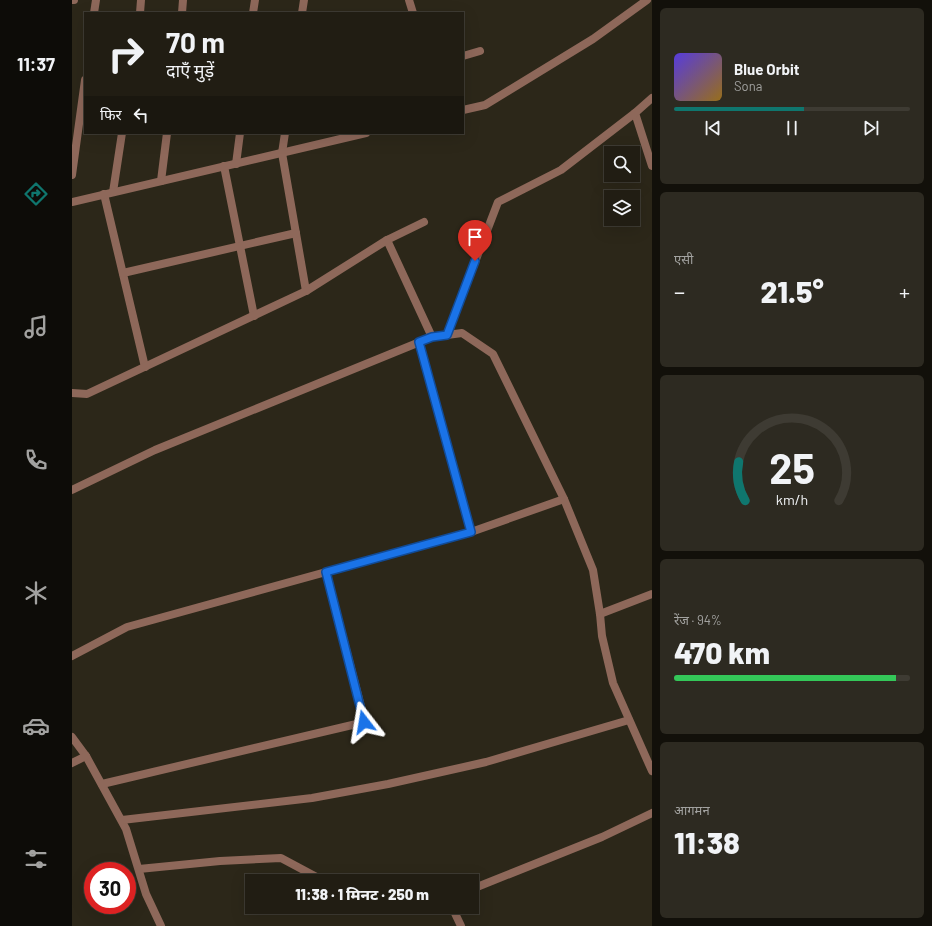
<!DOCTYPE html>
<html lang="hi">
<meta charset="utf-8">
<style>
:root{--surface:#211d13;--page:#2d2a21;--text:#f1f3f6;--muted:#a2a2a0;--line:#3e3b33;--accent:#0f766e}
body{margin:0;font-family:Barlow,"Noto Sans Devanagari",sans-serif;background:var(--page);color:var(--text);height:100vh;display:flex;flex-direction:column;font-size:15px;white-space:nowrap}
*{box-sizing:border-box;margin:0}
p{font-size:13px;color:var(--muted)}
.icon{flex:none;width:22px;height:22px;fill:none;stroke:currentColor;stroke-width:2;stroke-linecap:round;stroke-linejoin:round}
.map{position:relative;flex:1;overflow:hidden}
.side{display:flex;flex-direction:column;gap:8px;padding:8px;background:#12100a;width:280px}
.side>*{flex:none}
.banner{position:absolute;left:12px;top:12px;width:380px;height:122px;border-radius:0px;box-shadow:0 4px 16px #0002,0 0 0 1px var(--line);background:#211d13;color:var(--text);overflow:hidden}
.fabs{position:absolute;left:532px;top:146px;display:grid;gap:8px}
.fabs a{display:grid;place-items:center;width:36px;height:36px;border-radius:0px;background:var(--surface);box-shadow:0 4px 16px #0002,0 0 0 1px var(--line);font-size:20px}
.speed{position:absolute;left:12px;top:862px;display:flex;gap:8px;font-size:20px;font-weight:700;text-align:center}
.speed>*{display:grid;place-content:center;width:52px;height:52px;border-radius:50%;background:var(--surface);box-shadow:0 4px 16px #0002,0 0 0 1px var(--line);line-height:1}
.speed .limit{border:6px solid #d22;background:#fff;color:#111}
.pin{position:absolute;display:grid;place-items:center;width:34px;height:34px;color:#fff;margin:-41px -17px;border-radius:50% 50% 50% 0;rotate:-45deg;box-shadow:0 0 4px #0007}
.pin .icon{rotate:45deg}
.me{position:absolute;width:44px;margin:-22px;rotate:346deg;stroke-linejoin:round;filter:drop-shadow(0 0 3px #0008)}
.turn{display:flex;align-items:center;gap:14px;height:84px;padding:0 16px;font-size:18px}
.turn .icon{width:52px;height:52px;stroke-width:2.5}
.turn b{display:block;font-size:28px;line-height:34px}
.then{display:flex;align-items:center;height:38px;padding:0 16px;background:#0003;gap:8px;font-size:15px}
.big{font-size:30px;font-weight:800;line-height:1.1}
.side .widget{flex:1;display:flex;flex-direction:column;justify-content:center;gap:6px;min-width:0;padding:0 14px;border-radius:6px;background:var(--page)}
.side .dial{align-items:center;gap:0}
.dial svg{height:104px;overflow:visible;fill:none;stroke:var(--line);stroke-width:7;stroke-linecap:round;text-anchor:middle}
.dial text{fill:var(--text);stroke:none}
.song{display:flex;align-items:center;gap:12px}
.cover{width:48px;height:48px;border-radius:6px;background:linear-gradient(135deg,hsl(250 70% 55%),hsl(40 70% 35%))}
.played{height:4px;border-radius:2px;background:linear-gradient(90deg,var(--accent) 55%,var(--line) 55%)}
.keys{display:flex;justify-content:space-around;direction:ltr}
.heat{display:flex;justify-content:space-between;align-items:center;font-size:22px;direction:ltr}
.charge{height:6px;border-radius:3px;background:linear-gradient(90deg,#34c759 94%,var(--line) 0)}
.trip{position:absolute;left:173px;top:874px;width:234px;height:40px;border-radius:0px;background:var(--surface);box-shadow:0 4px 16px #0002,0 0 0 1px var(--line);font-weight:800;line-height:40px;text-align:center}
main{display:flex;flex:1;min-height:0}
.dock{display:flex;flex-direction:column;width:72px;justify-content:space-around;align-items:center;background:#0d0c08;color:var(--muted)}
.dock .icon{width:28px;height:28px}
.dock .selected{color:var(--accent)}
.dock b{font-size:18px;color:var(--text)}
.map>svg:first-child{display:block}
.lines{fill:none;stroke-linecap:round;stroke-linejoin:round}
.minor{stroke:#8e685a;stroke-width:8}
.route-casing{stroke:#114b97;stroke-width:10}
.route{stroke:#1a73e8;stroke-width:7}
</style>
<main>
<nav class="dock">
<b>11:37</b>
<svg class="icon selected" aria-label="directions" viewBox="0 0 24 24"><path d="M12 3l9 9-9 9-9-9zM9 14v-3h6M13 9l2 2-2 2"/></svg>
<svg class="icon" aria-label="music" viewBox="0 0 24 24"><path d="M9 18V5l10-2v13"/><circle cx="6" cy="18" r="3"/><circle cx="16" cy="16" r="3"/></svg>
<svg class="icon" aria-label="phone" viewBox="0 0 24 24"><path d="M5 4h4l2 5-3 2q2 4 5 5l2-3 5 2v4C11 20 4 13 5 4z"/></svg>
<svg class="icon" aria-label="climate" viewBox="0 0 24 24"><path d="M12 3v18M4 7l16 10M4 17L20 7"/></svg>
<svg class="icon" aria-label="car" viewBox="0 0 24 24"><path d="M5 17H2v-5l4-1 3-4h7l3 4 3 1v5h-3M9 17h6M6 11h13"/><circle cx="7" cy="17" r="2"/><circle cx="17" cy="17" r="2"/></svg>
<svg class="icon" aria-label="filters" viewBox="0 0 24 24"><path d="M4 7h16M4 17h16"/><circle cx="9" cy="7" r="2"/><circle cx="15" cy="17" r="2"/></svg>
</nav>
<div class="map">
<svg width="580" height="926" viewBox="0 0 580 926">
<rect width="100%" height="100%" fill="#2c2719"/>
<g class="lines">
<g class="minor">
<polyline points="0,0 2,0"/>
<polyline points="337,0 341,13"/>
<polyline points="22,13 24,0"/>
<polyline points="68,13 69,0"/>
<polyline points="110,13 111,0"/>
<polyline points="181,13 183,0"/>
<polyline points="230,13 232,0"/>
<polyline points="391,56 408,51"/>
<polyline points="391,110 413,105 521,39 575,0"/>
<polyline points="563,113 580,166"/>
<polyline points="213,133 210,153 234,291"/>
<polyline points="164,164 168,133"/>
<polyline points="152,166 182,316"/>
<polyline points="0,175 13,80"/>
<polyline points="89,181 95,133"/>
<polyline points="41,192 50,133"/>
<polyline points="32,194 73,367"/>
<polyline points="0,202 294,133"/>
<polyline points="315,240 360,337"/>
<polyline points="51,273 224,233"/>
<polyline points="375,335 426,202 489,170 563,113 580,98"/>
<polyline points="347,342 399,532"/>
<polyline points="0,393 15,394 234,291 315,240 352,222"/>
<polyline points="0,490 83,450 360,337 390,333 421,354 492,499 521,570 528,614 530,636 541,683 580,771"/>
<polyline points="528,614 580,594"/>
<polyline points="0,656 55,627 399,532 492,499"/>
<polyline points="0,737 14,756 54,829 74,894 89,926"/>
<polyline points="0,763 14,756"/>
<polyline points="30,784 293,722 254,572"/>
<polyline points="50,820 240,798 316,784 414,762 557,720"/>
<polyline points="67,869 148,861 209,858 252,881"/>
<polyline points="400,889 530,837 580,813"/>
<polyline points="380,907 389,926"/>
</g>
</g>
<g class="lines">
<g class="route-casing">
<polyline id="route" points="292,722 254,572 399,532 347,342 360,337 375,335 403,261"/>
</g>
<use href="#route" class="route"/>
</g>
</svg>
<div class="fabs">
<a><svg class="icon" aria-label="search" viewBox="0 0 24 24"><circle cx="10" cy="10" r="6"/><path d="M15 15l6 6"/></svg></a>
<a><svg class="icon" aria-label="layers" viewBox="0 0 24 24"><path d="M12 4l9 5-9 5-9-5zM3 14l9 5 9-5"/></svg></a>
</div>
<div class="speed"><div class="limit">30</div></div>
<div class="pin" style="left:403px;top:261px;background:#d93025"><svg class="icon" aria-label="arrive" viewBox="0 0 24 24"><path d="M6 21V4h12l-3 4 3 4H6"/></svg></div>
<svg class="me" style="left:292px;top:722px" viewBox="-20 -20 40 40"><path d="M0-17L14 15 0 8-14 15z" fill="#1a73e8" stroke="#fff" stroke-width="4"/></svg>
<div class="trip">11:38 · 1 मिनट · 250 m</div>
<div class="banner">
<div class="turn"><svg class="icon" aria-label="right" viewBox="0 0 24 24"><path d="M7 20v-9h11M14 6l5 5-5 5"/></svg><div><b>70 m</b>दाएँ मुड़ें</div></div>
<div class="then">फिर<svg class="icon" aria-label="left" viewBox="0 0 24 24"><path d="M17 20v-9H6M10 6l-5 5 5 5"/></svg></div>
</div>
</div>
<section class="side">
<div class="widget">
<div class="song"><i class="cover"></i><div><b>Blue Orbit</b><p>Sona</p></div></div>
<div class="played"></div>
<div class="keys"><svg class="icon" aria-label="previous" viewBox="0 0 24 24"><path d="M18 5L8 12l10 7zM5 5v14"/></svg><svg class="icon" aria-label="pause" viewBox="0 0 24 24"><path d="M8 5v14M16 5v14"/></svg><svg class="icon" aria-label="next" viewBox="0 0 24 24"><path d="M6 5l10 7-10 7zM19 5v14"/></svg></div>
</div>
<div class="widget"><p>एसी</p>
<div class="heat"><a>−</a><b class="big">21.5°</b><a>+</a></div>
</div>
<div class="widget dial"><svg viewBox="0 0 100 80">
<path d="M14 69A42 42 0 1 1 86 69"/>
<path d="M14 69A42 42 0 0 1 9 39" stroke="#0f766e"/>
<text x="50" y="56" font-size="32" font-weight="700">25</text>
<text x="50" y="72" font-size="11">km/h</text>
</svg></div>
<div class="widget"><p>रेंज · 94%</p><b class="big">470 km</b><div class="charge"></div></div>
<div class="widget"><p>आगमन</p><b class="big">11:38</b></div>
</section>
</main>
